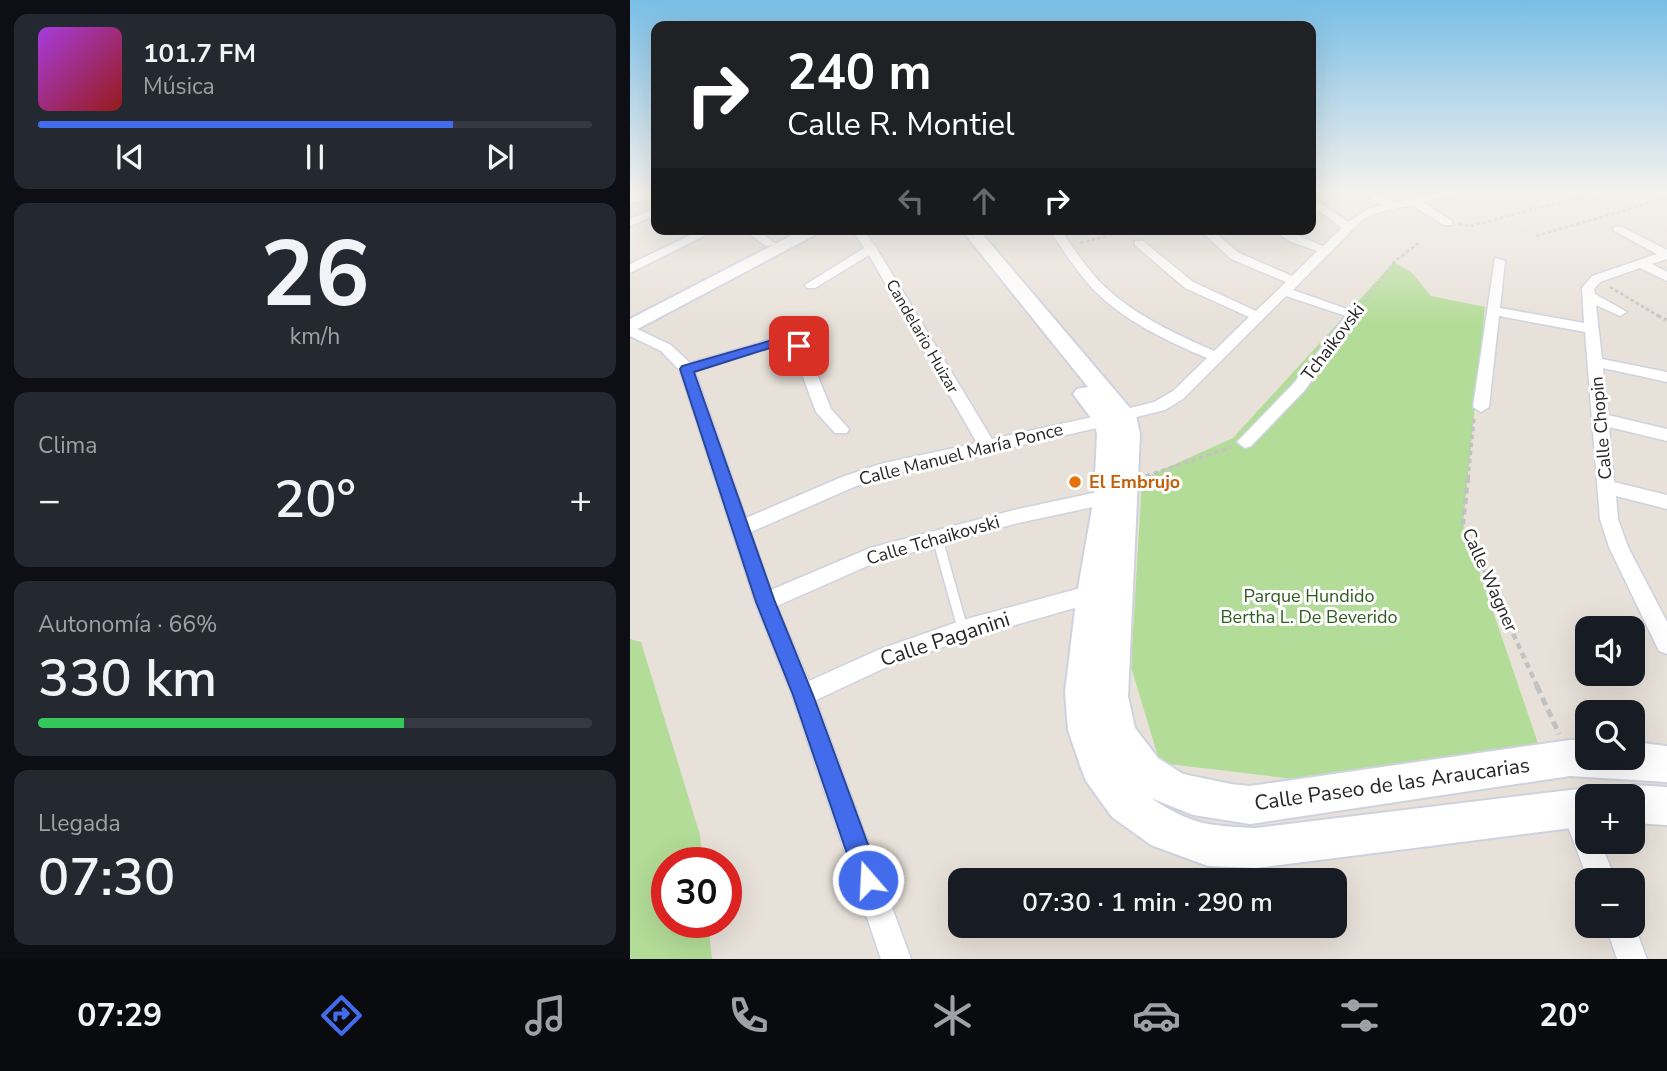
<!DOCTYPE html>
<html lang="es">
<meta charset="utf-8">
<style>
:root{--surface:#171b24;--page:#242831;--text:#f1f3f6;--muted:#9ea1a6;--line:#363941;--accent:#426cec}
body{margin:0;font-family:"Nunito Sans",sans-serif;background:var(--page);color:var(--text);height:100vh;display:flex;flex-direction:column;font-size:26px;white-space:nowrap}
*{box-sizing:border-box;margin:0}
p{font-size:23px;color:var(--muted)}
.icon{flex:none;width:38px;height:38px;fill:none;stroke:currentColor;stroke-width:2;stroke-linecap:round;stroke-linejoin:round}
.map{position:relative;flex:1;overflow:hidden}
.drawer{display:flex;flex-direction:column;gap:14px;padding:14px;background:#0d0f14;width:630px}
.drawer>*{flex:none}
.banner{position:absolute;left:21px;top:21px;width:665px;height:214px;border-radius:14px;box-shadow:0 7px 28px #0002;background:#202124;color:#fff;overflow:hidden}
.fabs{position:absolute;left:945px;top:616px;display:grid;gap:14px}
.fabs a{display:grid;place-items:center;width:70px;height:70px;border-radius:14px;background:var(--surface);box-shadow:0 7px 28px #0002;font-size:35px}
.speed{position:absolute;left:21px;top:847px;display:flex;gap:14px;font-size:35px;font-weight:700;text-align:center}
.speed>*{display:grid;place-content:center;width:91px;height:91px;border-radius:50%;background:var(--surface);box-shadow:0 7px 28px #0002;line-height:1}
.speed .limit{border:10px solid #d22;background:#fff;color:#111}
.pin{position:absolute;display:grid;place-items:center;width:60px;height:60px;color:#fff;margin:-30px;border-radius:14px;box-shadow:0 4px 10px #0006}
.me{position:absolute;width:77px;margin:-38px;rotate:341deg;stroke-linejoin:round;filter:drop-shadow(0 0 5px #0008)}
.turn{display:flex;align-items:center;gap:24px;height:147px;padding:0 21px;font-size:32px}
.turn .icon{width:91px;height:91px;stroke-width:2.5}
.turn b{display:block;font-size:49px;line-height:60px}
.lanes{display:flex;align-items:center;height:66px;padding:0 21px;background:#0003;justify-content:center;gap:35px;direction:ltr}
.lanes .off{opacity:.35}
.big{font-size:52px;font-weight:600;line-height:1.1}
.drawer .tile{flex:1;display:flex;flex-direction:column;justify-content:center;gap:10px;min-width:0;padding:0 24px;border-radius:14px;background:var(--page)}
.drawer .dial{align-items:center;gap:0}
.dial b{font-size:91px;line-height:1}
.song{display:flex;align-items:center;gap:21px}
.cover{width:84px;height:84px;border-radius:10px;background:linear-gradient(135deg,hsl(280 70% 55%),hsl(0 70% 35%))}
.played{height:7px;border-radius:4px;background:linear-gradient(90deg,var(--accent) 75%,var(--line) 75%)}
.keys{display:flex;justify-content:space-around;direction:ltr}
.heat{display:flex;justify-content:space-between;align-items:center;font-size:38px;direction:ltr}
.charge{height:10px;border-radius:5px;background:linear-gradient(90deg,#34c759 66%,var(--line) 0)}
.trip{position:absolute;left:318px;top:868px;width:399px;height:70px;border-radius:14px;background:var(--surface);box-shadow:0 7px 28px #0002;font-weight:600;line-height:70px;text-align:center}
.tab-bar{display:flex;height:112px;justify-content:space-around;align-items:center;background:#090b0e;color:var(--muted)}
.tab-bar .icon{width:49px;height:49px}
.tab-bar .current{color:var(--accent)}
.tab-bar b{font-size:32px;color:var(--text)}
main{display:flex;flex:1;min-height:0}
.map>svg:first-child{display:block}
.green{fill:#b3dc98}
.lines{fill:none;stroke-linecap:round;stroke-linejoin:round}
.lane-casing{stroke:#ced2df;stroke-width:3}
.street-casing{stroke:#ced2df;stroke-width:3}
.secondary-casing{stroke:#ced2df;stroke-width:4}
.path-far3{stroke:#c2c2c2;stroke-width:2.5;stroke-dasharray:3.5 2.5;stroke-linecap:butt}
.path-far2{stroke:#c2c2c2;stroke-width:3.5;stroke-dasharray:4.5 3.5;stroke-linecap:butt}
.path-far1{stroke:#c2c2c2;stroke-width:4.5;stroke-dasharray:6 4.5;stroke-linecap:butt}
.path{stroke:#c2c2c2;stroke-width:5;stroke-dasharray:8 5;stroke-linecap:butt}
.lane{fill:#fff;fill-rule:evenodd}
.street{fill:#fff;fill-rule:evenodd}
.secondary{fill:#fff;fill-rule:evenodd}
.route{fill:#426cec;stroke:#2b4699;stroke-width:2}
.food-dot{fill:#e8710a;stroke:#fff;stroke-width:2.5}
.labels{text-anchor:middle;stroke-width:6;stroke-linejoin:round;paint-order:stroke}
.far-street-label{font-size:16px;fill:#262626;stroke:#fff}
.street-label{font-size:18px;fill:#262626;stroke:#fff}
.food-label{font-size:18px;font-weight:bold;fill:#c56008;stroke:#fff;text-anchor:start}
.park-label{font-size:18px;fill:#2e5c1e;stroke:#fff}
.near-street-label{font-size:21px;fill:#262626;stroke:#fff}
</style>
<main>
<section class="drawer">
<div class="tile">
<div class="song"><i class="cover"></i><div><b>101.7 FM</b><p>Música</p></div></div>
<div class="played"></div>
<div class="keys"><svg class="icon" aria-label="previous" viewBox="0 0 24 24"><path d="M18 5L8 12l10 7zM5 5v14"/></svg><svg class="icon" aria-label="pause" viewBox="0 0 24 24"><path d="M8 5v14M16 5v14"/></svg><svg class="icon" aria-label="next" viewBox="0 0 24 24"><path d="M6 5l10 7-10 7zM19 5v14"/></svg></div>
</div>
<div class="tile dial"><b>26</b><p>km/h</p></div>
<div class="tile"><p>Clima</p>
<div class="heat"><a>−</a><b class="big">20°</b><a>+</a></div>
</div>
<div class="tile"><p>Autonomía · 66%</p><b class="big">330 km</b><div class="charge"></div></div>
<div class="tile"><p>Llegada</p><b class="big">07:30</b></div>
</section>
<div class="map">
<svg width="1037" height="959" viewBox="0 0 1037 959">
<rect width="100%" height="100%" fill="#e8e1d9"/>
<g class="green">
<polygon points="764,262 782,273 801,296 855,307 833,524 910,749 706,784 530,763 501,667 512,479 603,438"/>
<polygon points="0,639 11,642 70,835 73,863 37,863 37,922 78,922 82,959 0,959"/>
</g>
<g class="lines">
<g class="lane-casing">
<polygon id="lane" points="307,533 310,534 312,537 338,630 337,633 333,635 329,633 328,630 302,537 304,534"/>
</g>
<g class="street-casing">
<g id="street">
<path d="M732 191H744L763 203 813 191H831L792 202 822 221V225H814L782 205 746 213 731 221 663 290 731 314 674 391 621 446 615 448 607 442 664 383 716 316 656 296 553 399 535 410 494 420 488 419 486 415 488 411 524 402 543 391 577 358C535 340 492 320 461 287 445 269 432 249 419 229H430C443 247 454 265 469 281 501 314 544 333 584 351L619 317 555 288 505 245V241H513L563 282 626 311 656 282 601 259 569 229H581L609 253 662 276 687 251 661 242 642 229C660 229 676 240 693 246L712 228 681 205V197L718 222 738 209 752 205Z"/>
<polygon points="956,191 969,191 970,193 965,196"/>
<polygon points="26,208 26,215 0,226 0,219"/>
<polygon points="984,227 992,227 1037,250 1037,259 1022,264 1037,272 1037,281 1010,268 970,282 964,289 965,294 997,312 990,316 966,305 972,359 1037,372 1037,382 973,368 978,415 1037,429 1037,441 979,427 984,482 1037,495 1037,509 986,496 988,519 998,547 1037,622 1037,654 1029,651 979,547 970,519 955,332 869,316 859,407 851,412 843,407 865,258 875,261 870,308 954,323 952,288 962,276 1027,254 984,231"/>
<polygon points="73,229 88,229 0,273 0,264"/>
<polygon points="112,229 125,229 146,244 136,246"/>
<polygon points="222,229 233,229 247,249 362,439 476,414 484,420 476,426 258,475 224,487 121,532 141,590 240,548 384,510 477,490 483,492 486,497 483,502 477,504 384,524 244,563 147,606 179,681 248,650 333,620 462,585 469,588 472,594 469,600 462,603 333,640 261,665 186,700 281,959 251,959 162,695 125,602 50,371 31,351 0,336 0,327 5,328 41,345 60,363 146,338 174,344 176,347 201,409 219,429 217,433 205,433 186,412 163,350 147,346 65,371 116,518 212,477 250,464 347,443 239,255 185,288 177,288 175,285 234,248"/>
<polygon points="944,795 953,799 957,809 957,842 970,842 986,880 958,880 931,808 935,799"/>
<polygon points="1003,922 1017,959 987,959 976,926 1003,926"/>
</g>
</g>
<g class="secondary-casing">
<g id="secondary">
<polygon points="6,191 26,191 26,195 0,203 0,193"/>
<polygon points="174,229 196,229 0,333 0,319"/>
<path d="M331 229H348L506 415 510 434 498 696 505 728 528 758 553 774 601 784 620 786 940 740H957V758H1003V742L1037 746V782L940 776 620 824 563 815 521 798C561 825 580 826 626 828L957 788 972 796H957V826L626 868 578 866 521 845 482 817 456 781 451 768 438 730 435 692 447 594 464 497 467 434 464 422 443 394 447 389 458 387Z"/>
<polygon points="1003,785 1037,787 1037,825 1003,823 1003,796 987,796 989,790"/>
</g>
</g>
<g class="path-far3">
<polyline points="829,224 841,226 953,196"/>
<polyline points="906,236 1037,198"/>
<polyline points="450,243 489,233"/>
<polyline points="980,287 1030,317"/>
<polyline points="730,307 764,262 790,242"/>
</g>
<g class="path-far2">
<polyline points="1027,315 1036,320"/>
<polyline points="516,476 602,447"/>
<polyline points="838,479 844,417"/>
</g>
<polyline class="path-far1" points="838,477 833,524 908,688"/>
<polyline class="path" points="907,686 929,734"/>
<use href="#lane" class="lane"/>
<use href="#street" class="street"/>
<use href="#secondary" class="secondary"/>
</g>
<linearGradient id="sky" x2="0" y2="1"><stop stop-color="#79bee6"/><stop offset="0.59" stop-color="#f5f2ee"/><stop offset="1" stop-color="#f5f2ee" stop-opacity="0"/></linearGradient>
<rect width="1037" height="325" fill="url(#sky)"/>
<polygon class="route" points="146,339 173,344 175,346 169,350 146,346 64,372 145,602 183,695 251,880 247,889 238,892 230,889 226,880 163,695 126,602 50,369 52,366"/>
<circle class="food-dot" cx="445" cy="482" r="7"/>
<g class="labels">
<g class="far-street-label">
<text transform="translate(293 336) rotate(60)" y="6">Candelario Huizar</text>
</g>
<g class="street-label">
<text transform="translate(703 342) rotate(-53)" y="6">Tchaikovski</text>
<text transform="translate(971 428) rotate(-95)" y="6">Calle Chopin</text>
<text transform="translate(331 454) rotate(-14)" y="6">Calle Manuel María Ponce</text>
<text transform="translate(303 540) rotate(-16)" y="6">Calle Tchaikovski</text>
<text transform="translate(860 580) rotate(66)" y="6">Calle Wagner</text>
</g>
<g class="food-label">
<text x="459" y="488">El Embrujo</text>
</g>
<g class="park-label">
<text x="679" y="602">Parque Hundido<tspan x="679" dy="21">Bertha L. De Beverido</tspan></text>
</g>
<g class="near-street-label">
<text transform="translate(315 639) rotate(-18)" y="7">Calle Paganini</text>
<text transform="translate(762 784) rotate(-8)" y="7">Calle Paseo de las Araucarias</text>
</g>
</g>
</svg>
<div class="fabs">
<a><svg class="icon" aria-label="sound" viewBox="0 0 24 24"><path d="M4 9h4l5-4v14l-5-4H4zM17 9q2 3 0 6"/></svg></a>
<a><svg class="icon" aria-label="search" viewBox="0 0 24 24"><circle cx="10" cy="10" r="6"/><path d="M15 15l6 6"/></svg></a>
<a>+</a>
<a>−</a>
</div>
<div class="speed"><div class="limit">30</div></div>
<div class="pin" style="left:169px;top:346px;background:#d93025"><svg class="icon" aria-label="arrive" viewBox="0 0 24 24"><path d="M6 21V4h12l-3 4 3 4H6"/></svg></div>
<svg class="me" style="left:238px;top:880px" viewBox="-20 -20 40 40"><circle r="17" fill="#426cec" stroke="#fff" stroke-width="3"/><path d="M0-11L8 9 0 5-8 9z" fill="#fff"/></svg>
<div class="trip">07:30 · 1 min · 290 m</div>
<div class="banner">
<div class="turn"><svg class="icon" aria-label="right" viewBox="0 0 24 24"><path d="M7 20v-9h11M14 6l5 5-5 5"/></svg><div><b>240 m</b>Calle R. Montiel</div></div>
<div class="lanes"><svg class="icon off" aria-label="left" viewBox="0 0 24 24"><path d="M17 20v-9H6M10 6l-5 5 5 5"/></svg><svg class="icon off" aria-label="ahead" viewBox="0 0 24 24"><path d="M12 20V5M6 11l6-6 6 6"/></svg><svg class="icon" aria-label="right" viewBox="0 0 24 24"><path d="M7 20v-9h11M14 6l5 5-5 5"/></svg></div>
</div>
</div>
</main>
<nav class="tab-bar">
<b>07:29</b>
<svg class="icon current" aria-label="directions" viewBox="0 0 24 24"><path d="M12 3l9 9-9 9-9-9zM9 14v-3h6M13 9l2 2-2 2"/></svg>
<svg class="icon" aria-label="music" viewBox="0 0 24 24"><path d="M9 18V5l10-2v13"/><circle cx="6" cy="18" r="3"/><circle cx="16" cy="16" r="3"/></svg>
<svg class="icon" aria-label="phone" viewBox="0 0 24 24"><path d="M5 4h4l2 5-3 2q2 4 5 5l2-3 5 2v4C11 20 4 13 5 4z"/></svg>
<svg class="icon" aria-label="climate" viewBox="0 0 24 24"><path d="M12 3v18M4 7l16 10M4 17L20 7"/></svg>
<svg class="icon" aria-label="car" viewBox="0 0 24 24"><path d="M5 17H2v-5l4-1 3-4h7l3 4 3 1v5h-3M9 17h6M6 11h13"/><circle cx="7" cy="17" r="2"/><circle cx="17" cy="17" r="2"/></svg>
<svg class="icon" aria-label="filters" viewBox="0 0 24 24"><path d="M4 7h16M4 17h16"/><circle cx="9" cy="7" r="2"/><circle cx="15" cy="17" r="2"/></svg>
<b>20°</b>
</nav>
